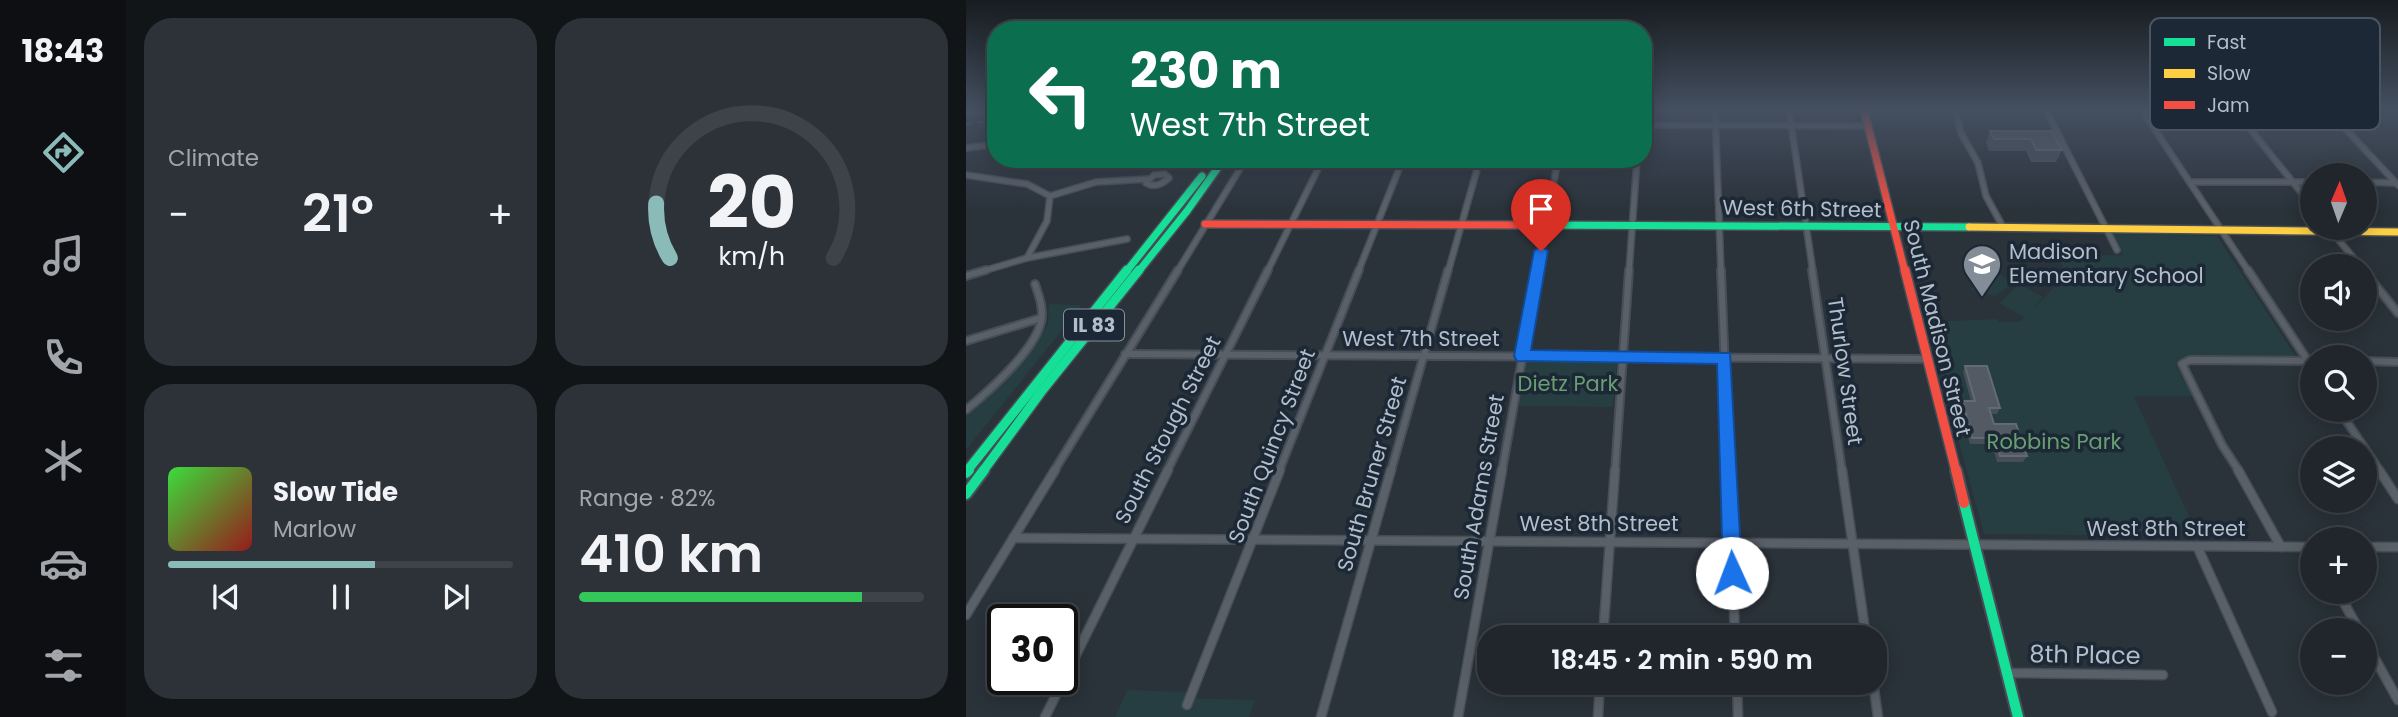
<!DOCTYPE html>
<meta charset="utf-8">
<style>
:root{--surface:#20262c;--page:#2d3238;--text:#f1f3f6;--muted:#a2a5a9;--line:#3d4348;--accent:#8bbbb9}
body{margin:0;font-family:Poppins,sans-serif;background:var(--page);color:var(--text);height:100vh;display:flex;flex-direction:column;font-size:26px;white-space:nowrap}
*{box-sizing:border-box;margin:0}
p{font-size:23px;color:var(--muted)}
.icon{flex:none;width:38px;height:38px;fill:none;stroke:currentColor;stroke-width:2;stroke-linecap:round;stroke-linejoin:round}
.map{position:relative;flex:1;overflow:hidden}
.details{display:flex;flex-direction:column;gap:18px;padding:18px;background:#121518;width:840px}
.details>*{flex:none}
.guide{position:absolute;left:21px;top:21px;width:665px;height:147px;border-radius:28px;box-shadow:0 4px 18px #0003,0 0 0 2px var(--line);background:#0b6e4f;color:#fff;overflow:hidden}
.needle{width:46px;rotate:2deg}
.fabs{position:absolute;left:1334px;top:163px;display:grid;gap:14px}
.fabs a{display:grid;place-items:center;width:77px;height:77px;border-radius:50%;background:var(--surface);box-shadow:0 4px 18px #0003,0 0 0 2px var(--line);font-size:35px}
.speed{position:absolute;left:21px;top:604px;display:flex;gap:14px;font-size:35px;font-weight:700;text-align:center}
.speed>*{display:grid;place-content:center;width:91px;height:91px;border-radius:50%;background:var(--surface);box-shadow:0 4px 18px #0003,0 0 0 2px var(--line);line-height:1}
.speed .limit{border:4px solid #111;border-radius:10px;background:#fff;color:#111}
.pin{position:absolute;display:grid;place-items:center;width:60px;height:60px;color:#fff;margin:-72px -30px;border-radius:50% 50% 50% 0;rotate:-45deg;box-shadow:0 0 7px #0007}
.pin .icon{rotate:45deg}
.me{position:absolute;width:77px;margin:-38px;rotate:358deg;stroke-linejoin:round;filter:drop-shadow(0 0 5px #0008)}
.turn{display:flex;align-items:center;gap:24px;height:147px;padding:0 28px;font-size:32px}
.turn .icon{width:91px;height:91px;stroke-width:2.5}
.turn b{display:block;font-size:49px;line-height:60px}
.big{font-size:52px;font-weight:600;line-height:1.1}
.details .card{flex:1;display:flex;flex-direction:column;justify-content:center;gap:10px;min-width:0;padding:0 24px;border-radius:28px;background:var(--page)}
.details .dial{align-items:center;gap:0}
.dial svg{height:182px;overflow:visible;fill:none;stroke:var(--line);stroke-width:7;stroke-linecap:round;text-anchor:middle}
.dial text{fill:var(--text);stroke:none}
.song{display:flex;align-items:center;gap:21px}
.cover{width:84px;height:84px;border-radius:10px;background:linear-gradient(135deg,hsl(120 70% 55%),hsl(0 70% 35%))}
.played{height:7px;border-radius:4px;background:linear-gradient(90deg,var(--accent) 60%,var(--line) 60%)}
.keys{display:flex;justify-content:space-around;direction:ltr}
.heat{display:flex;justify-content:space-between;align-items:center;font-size:38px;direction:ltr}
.charge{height:10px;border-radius:5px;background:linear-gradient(90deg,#34c759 82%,var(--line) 0)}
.details .tiles{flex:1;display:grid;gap:18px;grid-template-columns:repeat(2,1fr)}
.trip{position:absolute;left:511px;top:625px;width:410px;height:70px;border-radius:28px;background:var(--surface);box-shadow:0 4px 18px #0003,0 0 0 2px var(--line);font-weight:600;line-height:70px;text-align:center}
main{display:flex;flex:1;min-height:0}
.tabs{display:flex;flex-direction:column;width:126px;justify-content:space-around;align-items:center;background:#0d0f12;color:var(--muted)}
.tabs .icon{width:49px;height:49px}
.tabs .active{color:var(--accent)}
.tabs b{font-size:32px;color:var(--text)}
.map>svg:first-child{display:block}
.green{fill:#263e41}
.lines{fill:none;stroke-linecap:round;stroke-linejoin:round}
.street-far2-casing{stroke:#474e57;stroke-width:8}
.street-far1-casing{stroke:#474e57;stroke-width:10}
.street-casing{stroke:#474e57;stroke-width:11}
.fast-far2-casing{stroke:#474e57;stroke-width:10}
.fast-far1-casing{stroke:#474e57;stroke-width:12}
.fast-casing{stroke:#474e57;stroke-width:14}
.slow-casing{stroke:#474e57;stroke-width:10}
.jam-far2-casing{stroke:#474e57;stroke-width:10}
.jam-far1-casing{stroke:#474e57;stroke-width:12}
.jam-casing{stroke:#474e57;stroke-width:14}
.street-far2{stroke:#5a6068;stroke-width:5}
.street-far1{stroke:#5a6068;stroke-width:6}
.street{stroke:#5a6068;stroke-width:8}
.fast-far2{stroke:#16e098;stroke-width:7}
.fast-far1{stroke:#16e098;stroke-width:9}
.fast{stroke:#16e098;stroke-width:10}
.slow{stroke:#ffcf43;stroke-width:7}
.jam-far2{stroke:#f24e42;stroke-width:7}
.jam-far1{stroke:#f24e42;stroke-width:9}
.jam{stroke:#f24e42;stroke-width:10}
.rail{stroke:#595f66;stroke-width:2;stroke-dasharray:6 6;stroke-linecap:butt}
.wall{fill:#474e57}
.building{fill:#535a63;stroke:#626a74;stroke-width:2}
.route{fill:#1a73e8;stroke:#114b97;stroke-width:2}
.labels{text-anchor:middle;stroke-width:7;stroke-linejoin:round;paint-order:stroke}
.shield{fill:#1c2836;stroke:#86919e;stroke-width:2}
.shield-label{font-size:19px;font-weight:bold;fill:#b3becb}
.street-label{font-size:21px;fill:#b3becb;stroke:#1c2836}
.poi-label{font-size:21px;fill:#b3becb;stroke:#1c2836;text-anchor:start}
.park-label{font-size:21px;fill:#689e71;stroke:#1c2836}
.near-street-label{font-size:24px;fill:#b3becb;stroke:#1c2836}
.key{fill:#1c2836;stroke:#495563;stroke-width:2}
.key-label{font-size:19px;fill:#b3becb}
</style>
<main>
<nav class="tabs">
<b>18:43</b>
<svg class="icon active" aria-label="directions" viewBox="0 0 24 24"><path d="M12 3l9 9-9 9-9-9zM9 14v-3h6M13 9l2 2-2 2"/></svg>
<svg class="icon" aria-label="music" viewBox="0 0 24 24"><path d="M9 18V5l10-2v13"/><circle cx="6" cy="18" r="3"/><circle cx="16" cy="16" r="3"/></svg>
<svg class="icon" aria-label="phone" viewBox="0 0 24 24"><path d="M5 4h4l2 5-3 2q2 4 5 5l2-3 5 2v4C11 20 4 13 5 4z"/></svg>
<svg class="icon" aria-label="climate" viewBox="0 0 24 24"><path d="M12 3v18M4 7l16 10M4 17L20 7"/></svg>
<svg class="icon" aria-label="car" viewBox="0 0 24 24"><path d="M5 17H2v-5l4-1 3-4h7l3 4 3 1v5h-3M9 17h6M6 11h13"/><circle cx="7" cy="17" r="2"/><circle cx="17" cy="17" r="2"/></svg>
<svg class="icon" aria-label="filters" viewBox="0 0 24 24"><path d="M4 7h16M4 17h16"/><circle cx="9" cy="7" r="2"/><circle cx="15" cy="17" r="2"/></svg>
</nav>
<section class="details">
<div class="tiles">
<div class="card"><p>Climate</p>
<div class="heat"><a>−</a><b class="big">21°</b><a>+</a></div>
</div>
<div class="card dial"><svg viewBox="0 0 100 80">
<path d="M14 69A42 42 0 1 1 86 69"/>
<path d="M14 69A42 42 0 0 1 8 45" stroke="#8bbbb9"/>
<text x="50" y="56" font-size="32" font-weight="700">20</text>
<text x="50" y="72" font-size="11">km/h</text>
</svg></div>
<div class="card">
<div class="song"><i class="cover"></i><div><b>Slow Tide</b><p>Marlow</p></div></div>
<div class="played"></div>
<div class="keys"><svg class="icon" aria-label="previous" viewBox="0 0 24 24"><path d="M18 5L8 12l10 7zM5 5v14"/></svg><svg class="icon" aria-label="pause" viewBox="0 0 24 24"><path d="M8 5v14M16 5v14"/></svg><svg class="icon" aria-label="next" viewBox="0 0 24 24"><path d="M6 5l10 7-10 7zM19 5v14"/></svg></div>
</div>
<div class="card"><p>Range · 82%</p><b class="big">410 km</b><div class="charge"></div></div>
</div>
</section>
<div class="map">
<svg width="1432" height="717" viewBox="0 0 1432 717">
<rect width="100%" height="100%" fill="#2a323a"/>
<g class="green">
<polygon points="1146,234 1251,236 1330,357 1219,357 1213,359 1210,366 1227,396 1168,396 1232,536 1018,534 960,322 1031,319 1033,322 1054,322 1058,317 1033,303 1053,284 1077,297 1063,313 1100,275 1092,256 1157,255"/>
<polygon points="1030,272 1048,283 1029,296 1004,289"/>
<path d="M83 304 116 305 0 450V415C22 399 70 350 81 325 83 319 82 310 83 304Z"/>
<polygon points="561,360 651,361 647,407 553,406"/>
<polygon points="161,690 221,692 219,698 289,700 283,717 149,717"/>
</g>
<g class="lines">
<g class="street-far2-casing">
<g id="street-far2">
<polyline points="749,110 755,272"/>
<polyline points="823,110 847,272"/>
<polyline points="989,110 995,133 1012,163 1020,196 1037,227"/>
<polyline points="1080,110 1151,250"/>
<polyline points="1176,110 1283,272"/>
<polyline points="1269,110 1346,206"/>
<polyline points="1362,110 1432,185"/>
<polyline points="0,113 27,110"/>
<polyline points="677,125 902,126"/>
<polyline points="0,148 30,144"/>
<path d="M199 174 203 178C196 184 189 188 180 183L188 175Z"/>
<polyline points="0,175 61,184 84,196 81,221 61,258"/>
<polyline points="1224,182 1346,182"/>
<polyline points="1398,182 1430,183"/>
<polyline points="84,196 130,182 182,179"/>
<polyline points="1363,228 1394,266"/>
<polyline points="14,272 61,258 161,239"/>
<polyline points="211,272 280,159"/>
<polyline points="301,272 357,159"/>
<polyline points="392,272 437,159"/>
<polyline points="482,272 514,159"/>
<polyline points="572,272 592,159"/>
<polyline points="663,272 671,159"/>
</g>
</g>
<g class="street-far1-casing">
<g id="street-far1">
<polyline points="755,270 763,471"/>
<polyline points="846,270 876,471"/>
<polyline points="1282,270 1346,367"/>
<polyline points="1398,271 1432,313"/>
<polyline points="0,276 20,270"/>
<polyline points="0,341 75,318"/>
<polyline points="159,354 961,359"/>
<polyline points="1398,361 1432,362"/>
<path d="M0 410C23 391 68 351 75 322 78 309 73 296 69 284"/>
<polyline points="1373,410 1414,471"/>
<polyline points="88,471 212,270"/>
<polyline points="201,471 302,270"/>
<polyline points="313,471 393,270"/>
<polyline points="425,471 482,270"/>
<polyline points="536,471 572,270"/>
<polyline points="649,471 663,270"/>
<polyline points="1273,471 1256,445 1216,364 1224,360 1346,361"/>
</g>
</g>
<g class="street-casing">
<g id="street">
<polyline points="763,470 769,637"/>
<polyline points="876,470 900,637"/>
<polyline points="1272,470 1315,547"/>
<polyline points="1413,470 1432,499"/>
<polyline points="47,538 1346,547"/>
<polyline points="1231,546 1306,712"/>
<polyline points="1398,547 1432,547"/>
<polyline points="1372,592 1393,630"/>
<polyline points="0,615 89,470"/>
<polyline points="637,637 649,470"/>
<polyline points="1398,639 1432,700"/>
<polyline points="1041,673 1197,675"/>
<polyline points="771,682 772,717"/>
<polyline points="907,682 912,717"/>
<polyline points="221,705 314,470"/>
<polyline points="79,717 202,470"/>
<polyline points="355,717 425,470"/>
<polyline points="492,717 536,470"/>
<polyline points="632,717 634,682"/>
</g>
</g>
<g class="fast-far2-casing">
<g id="fast-far2">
<polyline points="570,225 1003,227"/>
<polyline points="160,272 236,176"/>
<polyline points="172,272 221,211 258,159"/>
</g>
</g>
<g class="fast-far1-casing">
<g id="fast-far1">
<polyline points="1,471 161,270"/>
<polyline points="17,471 75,392 173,270"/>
</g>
</g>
<g class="fast-casing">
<g id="fast">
<polyline points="0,473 3,470"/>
<polyline points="0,494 18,470"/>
<polyline points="998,503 1052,717"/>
</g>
</g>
<g class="slow-casing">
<polyline id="slow" points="1003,227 1432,232"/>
</g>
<g class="jam-far2-casing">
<g id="jam-far2">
<polyline points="898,110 939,272"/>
<polyline points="239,224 570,225"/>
</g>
</g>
<g class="jam-far1-casing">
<polyline id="jam-far1" points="939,270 990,471"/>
</g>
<g class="jam-casing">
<polyline id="jam" points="990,470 998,503"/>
</g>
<use href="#street-far2" class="street-far2"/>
<use href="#street-far1" class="street-far1"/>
<use href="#street" class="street"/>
<use href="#fast-far2" class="fast-far2"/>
<use href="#fast-far1" class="fast-far1"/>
<use href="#fast" class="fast"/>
<use href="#slow" class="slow"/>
<use href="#jam-far2" class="jam-far2"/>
<use href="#jam-far1" class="jam-far1"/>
<use href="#jam" class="jam"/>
<polyline class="rail" points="0,124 30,120"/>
</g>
<g class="wall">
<polygon points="1024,131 1086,131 1096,150 1090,162 1065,162 1060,151 1023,151 1020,143"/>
<polygon points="999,366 1034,408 1031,414 1025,414 1028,424 1061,456 1057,462 1031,462 1026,444 1004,444 994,407 997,401 1005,401 997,372"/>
</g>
<g class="building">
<polygon points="1024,131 1086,131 1096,150 1070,150 1065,139 1028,139"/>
<polygon points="999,366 1021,366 1034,408 1023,408 1028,424 1050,424 1061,456 1034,456 1029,438 1006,438 997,401 1009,401"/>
</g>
<linearGradient id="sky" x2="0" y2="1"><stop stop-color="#171c20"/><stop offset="0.52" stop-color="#444f60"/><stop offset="1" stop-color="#444f60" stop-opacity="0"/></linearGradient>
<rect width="1432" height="210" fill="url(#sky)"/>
<polygon class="route" points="575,246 582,251 565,350 764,353 776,573 773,580 766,583 760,580 757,573 751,364 551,361 548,356 568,251"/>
<defs>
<g id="school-pin" transform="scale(2.0125)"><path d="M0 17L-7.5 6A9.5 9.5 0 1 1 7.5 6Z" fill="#838d98" stroke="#1c2836"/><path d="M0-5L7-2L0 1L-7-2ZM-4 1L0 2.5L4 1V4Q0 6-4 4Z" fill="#fff"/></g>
</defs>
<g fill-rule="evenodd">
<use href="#school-pin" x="1016" y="264"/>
</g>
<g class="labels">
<rect class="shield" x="98" y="309.5" width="60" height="31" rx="5"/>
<g class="shield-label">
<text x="128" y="332">IL 83</text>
</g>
<g class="street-label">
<text transform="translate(836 209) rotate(1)" y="7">West 6th Street</text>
<text transform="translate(971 328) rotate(76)" y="7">South Madison Street</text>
<text x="455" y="346">West 7th Street</text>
<text transform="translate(879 371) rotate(82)" y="7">Thurlow Street</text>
<text transform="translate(202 430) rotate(-63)" y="7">South Stough Street</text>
<text transform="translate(306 446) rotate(-69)" y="7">South Quincy Street</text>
<text transform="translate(406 474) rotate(-74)" y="7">South Bruner Street</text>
<text transform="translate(513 497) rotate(-80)" y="7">South Adams Street</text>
<text x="633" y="531">West 8th Street</text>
<text x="1200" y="536">West 8th Street</text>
</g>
<g class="poi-label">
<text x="1043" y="259">Madison<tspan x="1043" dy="24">Elementary School</tspan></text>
</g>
<g class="park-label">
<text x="602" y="391">Dietz Park</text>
<text x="1088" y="449">Robbins Park</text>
</g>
<g class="near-street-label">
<text transform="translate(1119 655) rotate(1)" y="8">8th Place</text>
</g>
</g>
<rect x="1184" y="18" width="230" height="112" rx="10" class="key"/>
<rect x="1198" y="38" width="31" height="8" fill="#16e098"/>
<rect x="1198" y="69" width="31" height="9" fill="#ffcf43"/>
<rect x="1198" y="101" width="31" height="8" fill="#f24e42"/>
<g class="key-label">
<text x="1241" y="49">Fast</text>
<text x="1241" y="80">Slow</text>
<text x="1241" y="112">Jam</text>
</g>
</svg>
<div class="fabs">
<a><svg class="needle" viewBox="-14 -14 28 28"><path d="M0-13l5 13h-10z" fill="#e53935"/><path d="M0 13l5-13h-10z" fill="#a2a5a9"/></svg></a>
<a><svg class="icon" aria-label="sound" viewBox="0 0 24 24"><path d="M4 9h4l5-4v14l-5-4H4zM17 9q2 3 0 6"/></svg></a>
<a><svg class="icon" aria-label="search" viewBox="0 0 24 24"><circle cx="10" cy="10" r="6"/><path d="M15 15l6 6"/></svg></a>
<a><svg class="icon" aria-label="layers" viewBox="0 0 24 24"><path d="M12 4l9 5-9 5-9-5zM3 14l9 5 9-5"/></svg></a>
<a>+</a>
<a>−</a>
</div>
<div class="speed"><div class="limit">30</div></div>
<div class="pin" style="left:575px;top:251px;background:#d93025"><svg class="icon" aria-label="arrive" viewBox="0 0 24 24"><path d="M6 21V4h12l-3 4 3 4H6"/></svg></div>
<svg class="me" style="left:766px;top:573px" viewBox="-20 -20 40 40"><circle r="19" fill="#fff"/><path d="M0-13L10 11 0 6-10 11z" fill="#1a73e8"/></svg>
<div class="trip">18:45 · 2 min · 590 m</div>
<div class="guide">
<div class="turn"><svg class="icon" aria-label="left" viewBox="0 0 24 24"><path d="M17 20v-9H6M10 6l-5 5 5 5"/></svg><div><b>230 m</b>West 7th Street</div></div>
</div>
</div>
</main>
